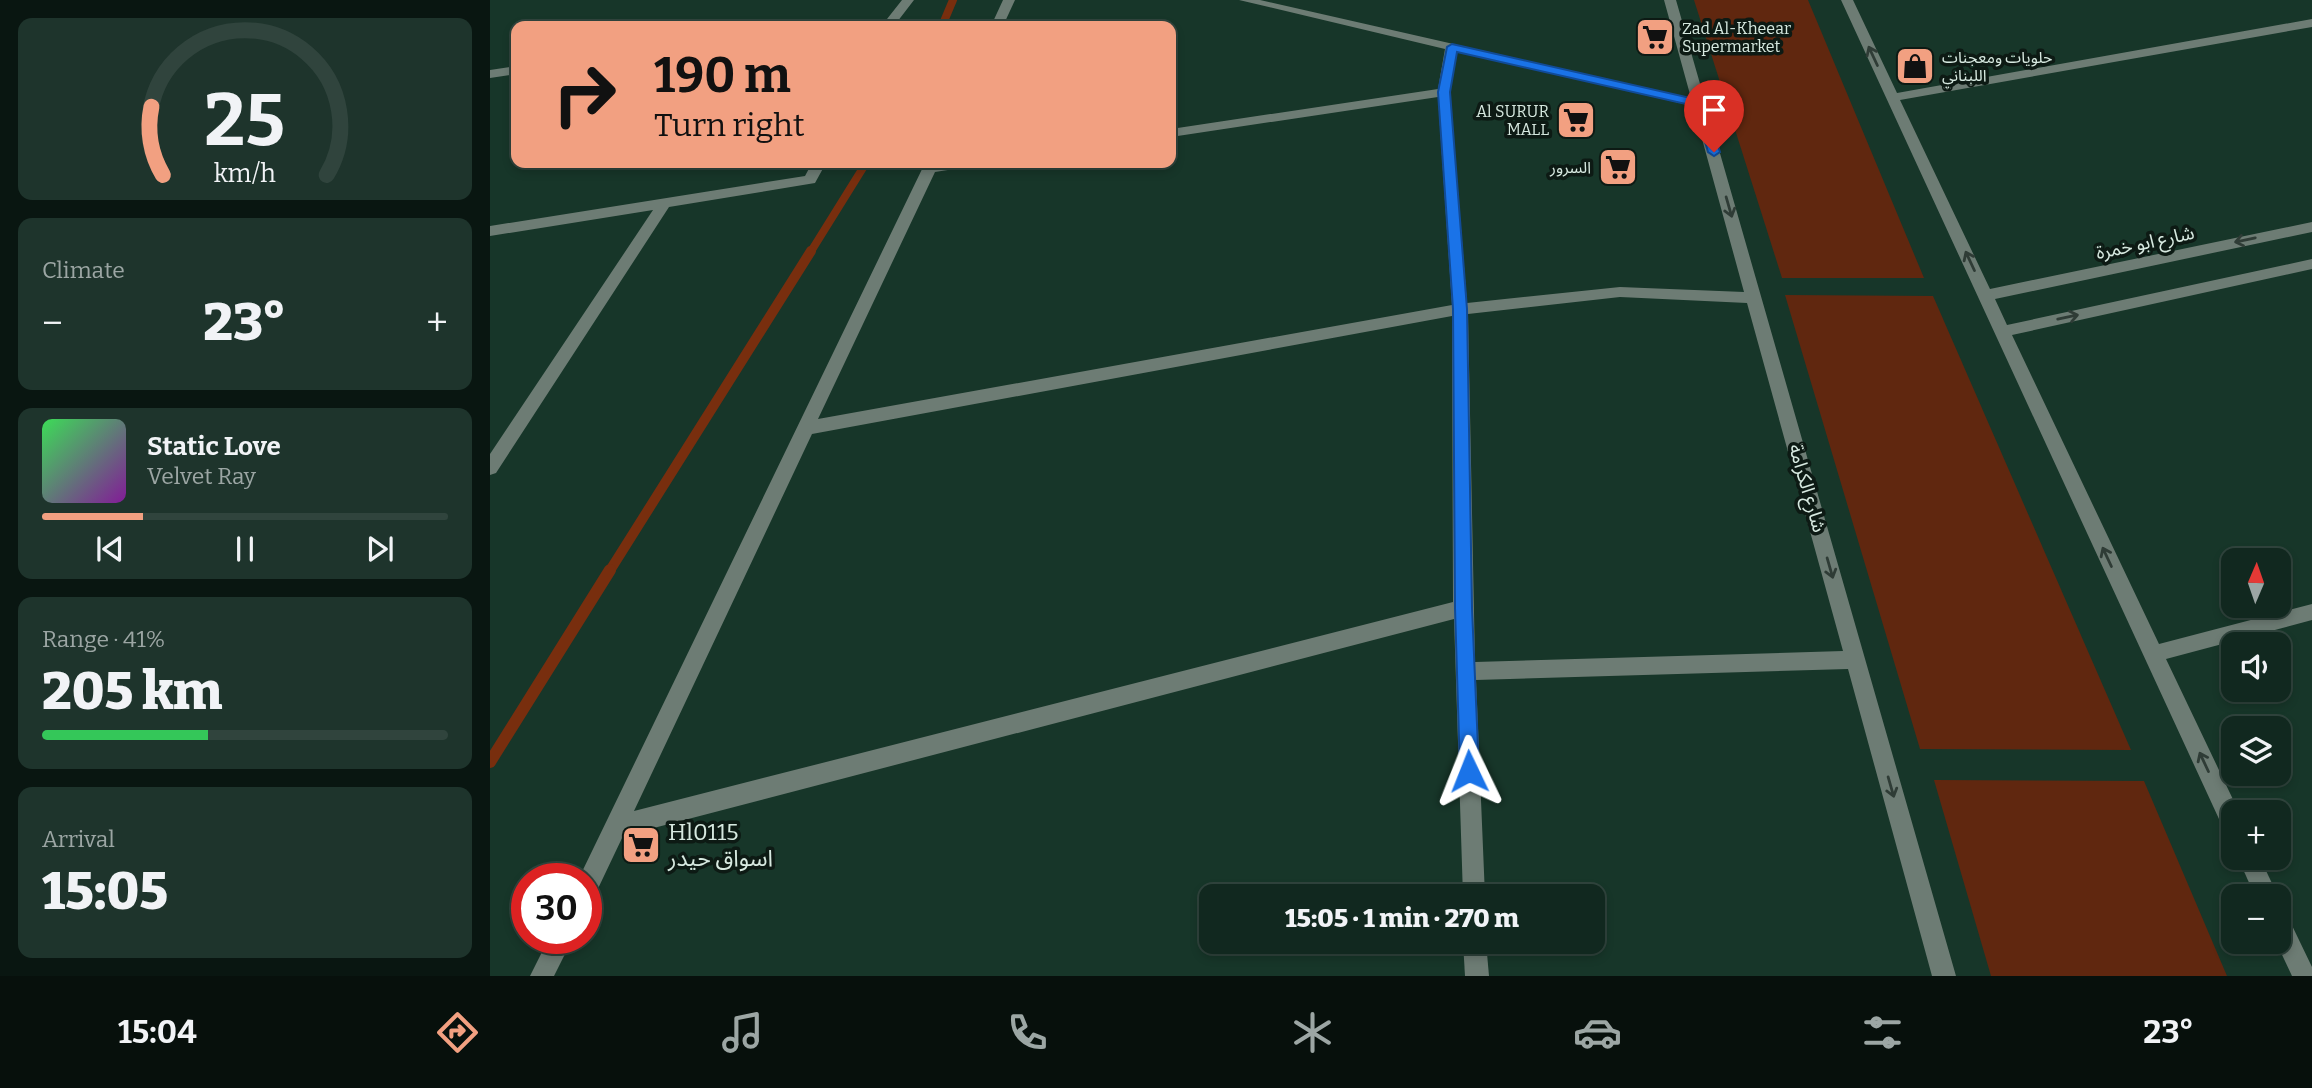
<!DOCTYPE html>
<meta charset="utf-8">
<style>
:root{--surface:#11281f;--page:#1e342c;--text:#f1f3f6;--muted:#9ca6a4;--line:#30443d;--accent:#f2a081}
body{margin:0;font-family:Bitter,"Noto Sans Arabic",serif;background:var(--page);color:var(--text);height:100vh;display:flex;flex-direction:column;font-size:26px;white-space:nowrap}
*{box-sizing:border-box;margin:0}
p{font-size:23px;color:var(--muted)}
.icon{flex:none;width:38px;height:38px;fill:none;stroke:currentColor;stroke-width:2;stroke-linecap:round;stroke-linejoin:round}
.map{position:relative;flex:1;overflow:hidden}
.sheet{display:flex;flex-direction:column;gap:18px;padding:18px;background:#091611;width:490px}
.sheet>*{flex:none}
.top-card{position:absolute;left:21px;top:21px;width:665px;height:147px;border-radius:14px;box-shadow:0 4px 10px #0003,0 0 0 2px var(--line);background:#f2a081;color:#111;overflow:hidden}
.needle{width:46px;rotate:2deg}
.buttons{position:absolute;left:1731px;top:548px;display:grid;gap:14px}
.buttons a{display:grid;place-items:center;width:70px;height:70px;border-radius:14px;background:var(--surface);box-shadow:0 4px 10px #0003,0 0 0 2px var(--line);font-size:35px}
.speed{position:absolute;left:21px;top:863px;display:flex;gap:14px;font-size:35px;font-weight:700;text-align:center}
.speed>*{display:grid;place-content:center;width:91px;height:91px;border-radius:50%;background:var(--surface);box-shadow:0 4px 10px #0003,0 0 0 2px var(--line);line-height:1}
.speed .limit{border:10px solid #d22;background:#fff;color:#111}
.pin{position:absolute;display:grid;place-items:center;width:60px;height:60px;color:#fff;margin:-72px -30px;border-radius:50% 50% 50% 0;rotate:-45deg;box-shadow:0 0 7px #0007}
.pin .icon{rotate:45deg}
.me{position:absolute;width:77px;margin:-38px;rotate:358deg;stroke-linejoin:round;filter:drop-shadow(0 0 5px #0008)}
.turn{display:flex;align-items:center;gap:24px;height:147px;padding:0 28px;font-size:32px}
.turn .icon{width:91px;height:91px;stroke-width:2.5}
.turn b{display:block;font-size:49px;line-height:60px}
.big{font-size:52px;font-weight:800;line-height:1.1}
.sheet .tile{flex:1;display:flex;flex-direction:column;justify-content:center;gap:10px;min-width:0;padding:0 24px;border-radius:14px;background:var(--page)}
.sheet .dial{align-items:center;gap:0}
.dial svg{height:182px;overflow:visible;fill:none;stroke:var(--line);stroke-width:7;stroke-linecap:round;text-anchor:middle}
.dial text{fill:var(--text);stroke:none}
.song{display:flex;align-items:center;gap:21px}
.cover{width:84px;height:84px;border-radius:10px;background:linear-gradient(135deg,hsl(130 70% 55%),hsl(290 70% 35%))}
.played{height:7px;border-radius:4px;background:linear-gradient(90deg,var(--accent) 25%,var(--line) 25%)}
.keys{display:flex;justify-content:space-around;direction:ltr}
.heat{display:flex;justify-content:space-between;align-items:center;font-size:38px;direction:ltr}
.charge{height:10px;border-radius:5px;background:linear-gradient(90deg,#34c759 41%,var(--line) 0)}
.trip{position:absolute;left:709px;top:884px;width:406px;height:70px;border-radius:14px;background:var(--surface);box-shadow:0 4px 10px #0003,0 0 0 2px var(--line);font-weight:800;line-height:70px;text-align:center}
.menu{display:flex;height:112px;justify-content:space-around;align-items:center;background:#07100c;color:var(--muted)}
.menu .icon{width:49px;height:49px}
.menu .on{color:var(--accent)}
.menu b{font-size:32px;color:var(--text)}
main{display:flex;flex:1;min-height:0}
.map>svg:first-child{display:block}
.green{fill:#60270f}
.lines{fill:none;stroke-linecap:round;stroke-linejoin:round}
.stream-far2{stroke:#782e0e;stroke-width:8}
.stream-far1{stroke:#782e0e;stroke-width:10}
.stream{stroke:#782e0e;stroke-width:12}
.minor{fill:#6d7c74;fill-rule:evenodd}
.oneway{stroke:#2f3c36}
.route{fill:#1a73e8;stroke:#114b97;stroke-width:2}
.labels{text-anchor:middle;stroke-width:7;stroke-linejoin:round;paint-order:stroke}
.far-poi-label{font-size:16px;fill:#d7e9e0;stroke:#0d1a14;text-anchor:start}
.street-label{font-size:19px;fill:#d7e9e0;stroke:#0d1a14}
.near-poi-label{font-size:23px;fill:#d7e9e0;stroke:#0d1a14;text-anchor:start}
</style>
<main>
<section class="sheet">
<div class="tile dial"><svg viewBox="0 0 100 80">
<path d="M14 69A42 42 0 1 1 86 69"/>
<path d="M14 69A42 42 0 0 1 9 39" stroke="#f2a081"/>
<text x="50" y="56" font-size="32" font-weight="700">25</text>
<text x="50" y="72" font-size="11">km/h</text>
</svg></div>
<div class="tile"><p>Climate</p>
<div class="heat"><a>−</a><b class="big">23°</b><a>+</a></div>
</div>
<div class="tile">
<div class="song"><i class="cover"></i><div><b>Static Love</b><p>Velvet Ray</p></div></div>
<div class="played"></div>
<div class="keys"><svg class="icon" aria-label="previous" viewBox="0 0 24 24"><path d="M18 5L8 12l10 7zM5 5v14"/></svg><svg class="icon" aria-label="pause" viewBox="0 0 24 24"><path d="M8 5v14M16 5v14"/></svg><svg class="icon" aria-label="next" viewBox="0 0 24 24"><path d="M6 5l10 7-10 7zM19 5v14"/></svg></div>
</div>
<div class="tile"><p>Range · 41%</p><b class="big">205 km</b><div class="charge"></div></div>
<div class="tile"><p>Arrival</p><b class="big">15:05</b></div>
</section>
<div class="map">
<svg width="1822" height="976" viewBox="0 0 1822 976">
<rect width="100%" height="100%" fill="#173629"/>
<g class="green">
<polygon points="1204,0 1318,0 1434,278 1292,278"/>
<polygon points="1295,295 1443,296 1641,750 1430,749"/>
<polygon points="1444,780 1654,781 1737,976 1501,976"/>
</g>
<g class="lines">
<g class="stream-far2">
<polyline points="452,26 463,0"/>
<polyline points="320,253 376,163"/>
</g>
<polyline class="stream-far1" points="119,572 321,251"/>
<polyline class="stream" points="0,762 120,570"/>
<g class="minor">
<polygon points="412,0 424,0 404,26 361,26 367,22 397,19"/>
<polygon points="513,0 525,0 513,26 501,26"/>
<path d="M749 0H770L1201 98 1174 0H1186L1466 976H1442L1358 669 986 680 995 896H973L964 619 133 836 104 897 96 900V878H89L435 163H484L477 167 445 172 328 419 962 305 948 97 681 137V129L948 89 955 49ZM967 52 1203 106 1254 292 1130 287 977 303 960 92ZM1130 297 1257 303 1353 651 985 662 978 314ZM962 316 963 602 144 811 322 434Z"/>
<polygon points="1351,0 1363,0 1407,93 1822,19 1822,27 1410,100 1500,289 1822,222 1822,232 1505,299 1517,325 1822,259 1822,269 1522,335 1669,644 1822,604 1822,620 1676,659 1749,812 1743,812 1743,835 1735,832"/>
<polygon points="26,66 26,74 0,78 0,70"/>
<polygon points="322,163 336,163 325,183 179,207 6,473 0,475 0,454 163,210 0,236 0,226 315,176"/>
<polygon points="1748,858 1770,858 1788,896 1765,896"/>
<polygon points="1788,910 1796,913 1822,967 1822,976 1802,976 1786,942 1788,942"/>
<polygon points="59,938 83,938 64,976 40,976"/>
<polygon points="973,942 996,942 999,976 975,976"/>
</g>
</g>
<defs><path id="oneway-shaft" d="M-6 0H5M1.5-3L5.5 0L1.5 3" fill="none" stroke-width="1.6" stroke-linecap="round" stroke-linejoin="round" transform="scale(1.75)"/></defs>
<g class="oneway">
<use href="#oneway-shaft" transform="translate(1383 56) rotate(-115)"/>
<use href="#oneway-shaft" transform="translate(1239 207) rotate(74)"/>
<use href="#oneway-shaft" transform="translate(1755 240) rotate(168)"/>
<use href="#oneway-shaft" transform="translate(1480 261) rotate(-115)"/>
<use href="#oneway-shaft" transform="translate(1578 317) rotate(-12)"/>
<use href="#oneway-shaft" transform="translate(1617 557) rotate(-115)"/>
<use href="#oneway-shaft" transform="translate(1340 568) rotate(74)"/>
<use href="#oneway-shaft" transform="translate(1714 762) rotate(-115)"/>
<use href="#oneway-shaft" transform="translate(1401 787) rotate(74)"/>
</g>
<polygon class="route" points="962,44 1214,101 1230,152 1224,156 1218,152 1205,106 967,52 960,92 977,309 982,608 989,771 986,778 979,781 972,778 970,771 965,608 963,309 948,92 957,47"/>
<defs>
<g id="supermarket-square" transform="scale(2.0125)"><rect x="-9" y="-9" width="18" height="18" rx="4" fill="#f2a081" stroke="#0d1a14"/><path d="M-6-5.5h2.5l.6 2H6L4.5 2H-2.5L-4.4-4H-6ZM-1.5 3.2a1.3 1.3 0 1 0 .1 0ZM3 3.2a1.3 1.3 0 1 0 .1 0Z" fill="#111"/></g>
<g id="shop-square" transform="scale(2.0125)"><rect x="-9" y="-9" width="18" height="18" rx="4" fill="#f2a081" stroke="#0d1a14"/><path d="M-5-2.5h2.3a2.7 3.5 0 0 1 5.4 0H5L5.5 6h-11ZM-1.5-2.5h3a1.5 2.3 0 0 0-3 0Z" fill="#111"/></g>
</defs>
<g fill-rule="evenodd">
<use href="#supermarket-square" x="1165" y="37"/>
<use href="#shop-square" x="1425" y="66"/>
<use href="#supermarket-square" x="1086" y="120"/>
<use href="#supermarket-square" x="1128" y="167"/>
<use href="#supermarket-square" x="151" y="845"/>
</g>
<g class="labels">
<g class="far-poi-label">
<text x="1192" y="34">Zad Al-Kheear<tspan x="1192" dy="18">Supermarket</tspan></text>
<text x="1452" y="63">حلويات ومعجنات<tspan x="1452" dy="18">اللبناني</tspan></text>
<text x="1059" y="117" text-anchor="end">Al SURUR<tspan x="1059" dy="18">MALL</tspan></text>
<text x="1101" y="173" text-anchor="end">السرور</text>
</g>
<g class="street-label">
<text transform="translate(1655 242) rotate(-12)" y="7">شارع ابو خمرة</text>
<text transform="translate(1318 488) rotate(74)" y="7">شارع الكرامة</text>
</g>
<g class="near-poi-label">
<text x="178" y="840">Hl0115<tspan x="178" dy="26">اسواق حيدر</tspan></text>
</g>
</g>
</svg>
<div class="buttons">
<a><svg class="needle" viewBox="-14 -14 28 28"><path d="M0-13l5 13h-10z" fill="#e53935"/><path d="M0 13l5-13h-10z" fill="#9ca6a4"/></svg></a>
<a><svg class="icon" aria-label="sound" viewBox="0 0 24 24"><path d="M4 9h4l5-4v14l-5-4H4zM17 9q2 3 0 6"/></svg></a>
<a><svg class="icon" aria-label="layers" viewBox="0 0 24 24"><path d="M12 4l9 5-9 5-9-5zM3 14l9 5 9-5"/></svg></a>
<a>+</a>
<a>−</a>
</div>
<div class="speed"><div class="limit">30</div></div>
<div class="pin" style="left:1224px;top:152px;background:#d93025"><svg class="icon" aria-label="arrive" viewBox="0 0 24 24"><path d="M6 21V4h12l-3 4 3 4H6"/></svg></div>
<svg class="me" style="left:979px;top:771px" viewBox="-20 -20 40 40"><path d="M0-17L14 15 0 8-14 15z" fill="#1a73e8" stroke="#fff" stroke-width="4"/></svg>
<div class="trip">15:05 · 1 min · 270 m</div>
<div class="top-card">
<div class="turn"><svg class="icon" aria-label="right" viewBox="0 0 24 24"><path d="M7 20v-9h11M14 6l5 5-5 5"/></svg><div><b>190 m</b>Turn right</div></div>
</div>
</div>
</main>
<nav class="menu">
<b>15:04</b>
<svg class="icon on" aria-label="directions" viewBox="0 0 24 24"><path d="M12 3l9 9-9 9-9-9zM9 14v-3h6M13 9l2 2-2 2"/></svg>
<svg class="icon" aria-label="music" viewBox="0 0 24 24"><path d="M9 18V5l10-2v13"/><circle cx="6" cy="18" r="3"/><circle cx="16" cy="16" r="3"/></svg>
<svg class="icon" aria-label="phone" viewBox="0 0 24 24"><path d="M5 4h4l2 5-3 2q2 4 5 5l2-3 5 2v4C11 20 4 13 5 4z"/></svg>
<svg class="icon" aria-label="climate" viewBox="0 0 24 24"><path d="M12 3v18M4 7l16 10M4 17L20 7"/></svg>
<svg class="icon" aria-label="car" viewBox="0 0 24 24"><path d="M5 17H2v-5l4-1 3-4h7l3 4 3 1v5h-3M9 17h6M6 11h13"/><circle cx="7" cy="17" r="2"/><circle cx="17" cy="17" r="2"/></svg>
<svg class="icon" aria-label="filters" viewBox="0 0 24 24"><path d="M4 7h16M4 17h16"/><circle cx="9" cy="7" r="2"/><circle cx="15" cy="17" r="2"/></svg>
<b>23°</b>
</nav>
